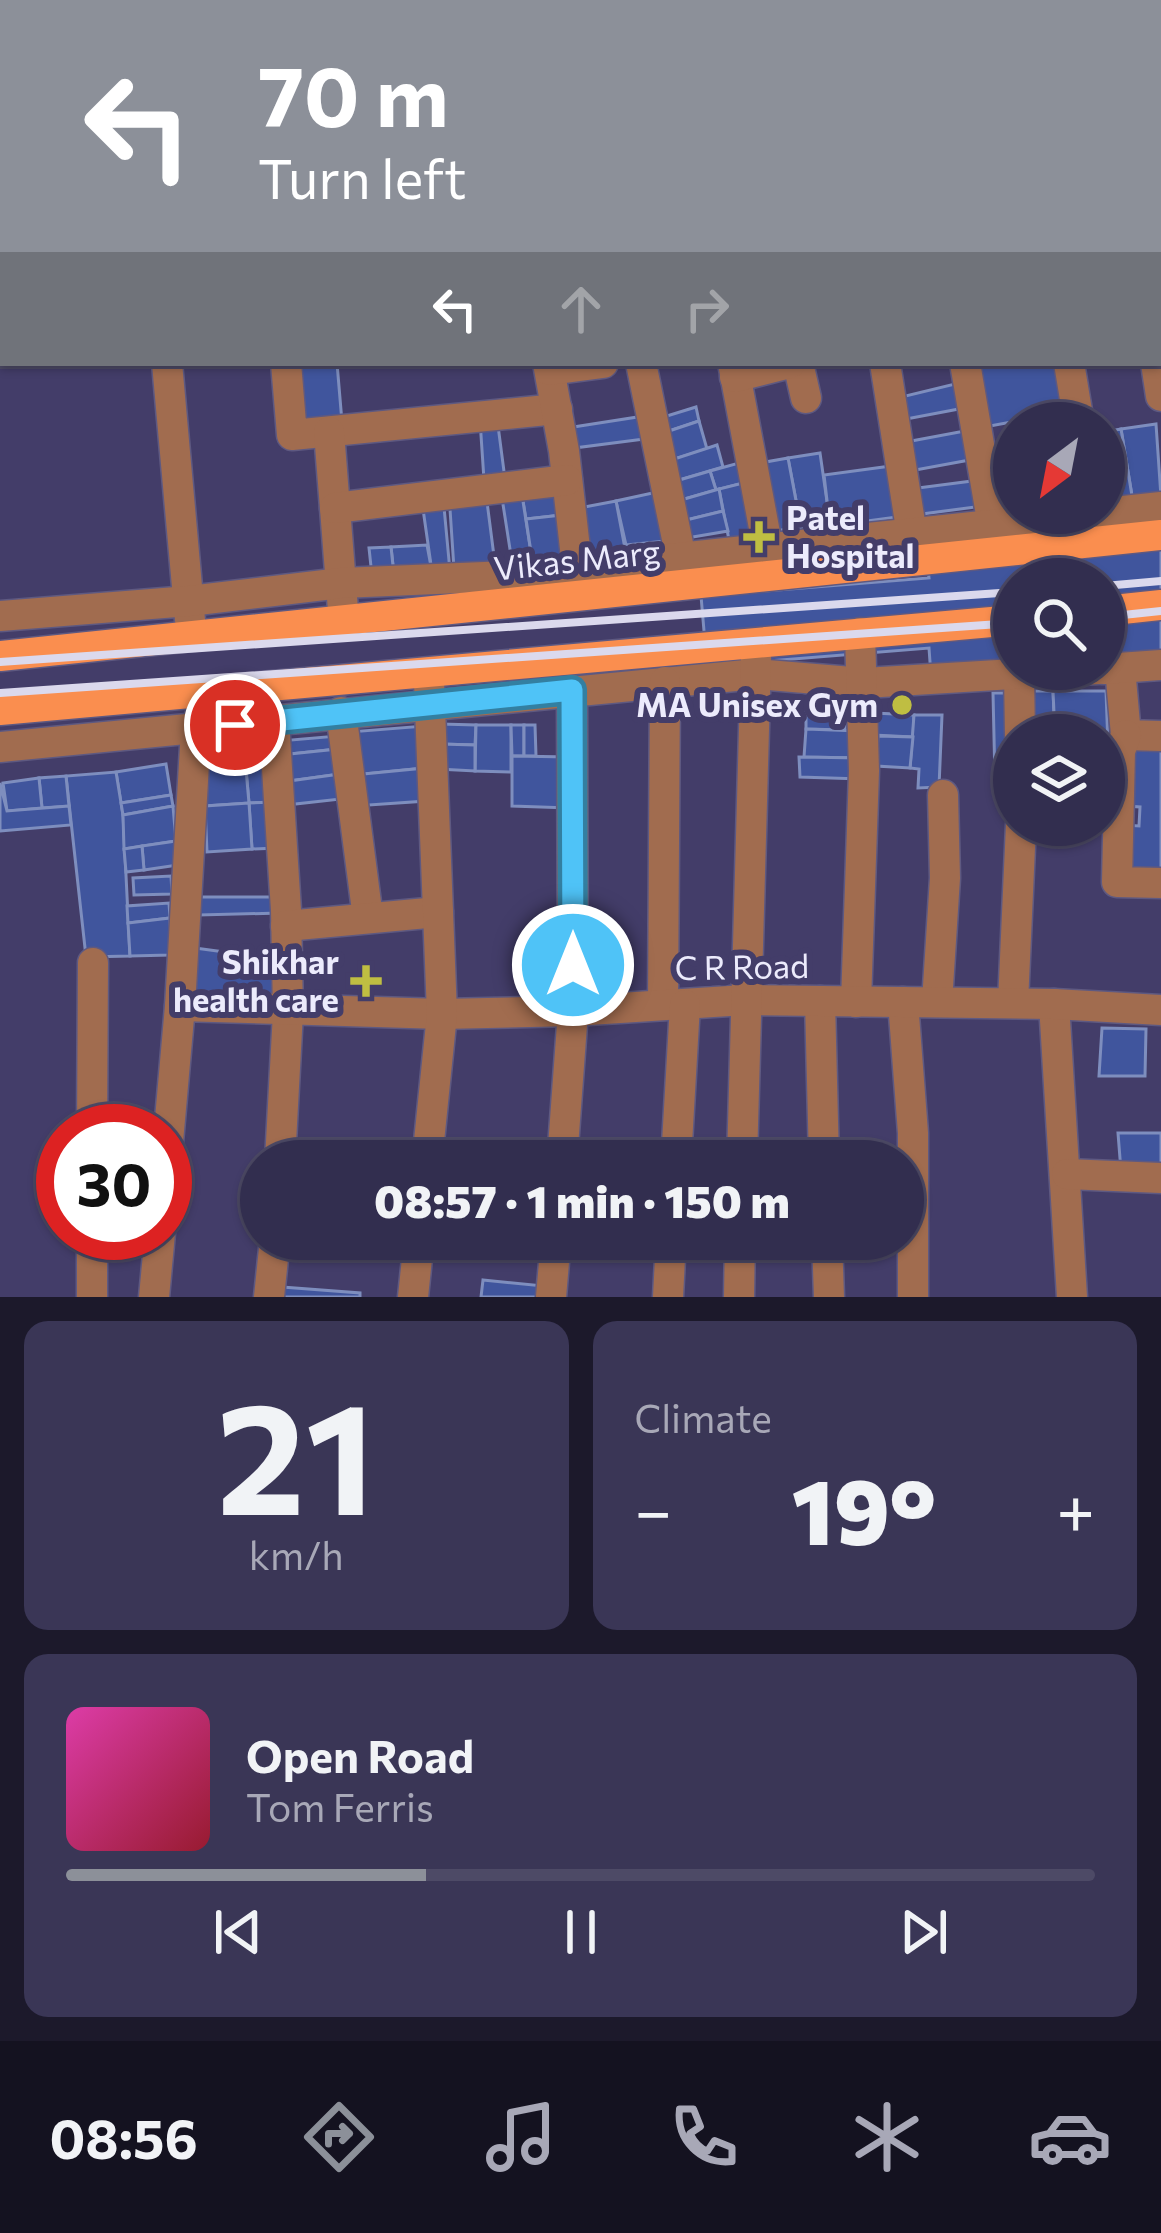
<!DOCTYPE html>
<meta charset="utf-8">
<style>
:root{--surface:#322e4f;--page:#3a3656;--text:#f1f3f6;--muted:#a8a8b7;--line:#4d4a66;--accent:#8c9099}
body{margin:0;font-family:Commissioner,sans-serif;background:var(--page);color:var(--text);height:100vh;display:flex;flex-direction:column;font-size:45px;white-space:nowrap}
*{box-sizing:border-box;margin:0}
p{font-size:39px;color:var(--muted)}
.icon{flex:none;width:66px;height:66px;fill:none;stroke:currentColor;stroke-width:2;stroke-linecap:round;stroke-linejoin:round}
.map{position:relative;height:1297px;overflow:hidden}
.panel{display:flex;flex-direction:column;gap:24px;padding:24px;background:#1c192b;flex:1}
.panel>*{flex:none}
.banner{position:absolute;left:0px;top:0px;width:1161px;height:366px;box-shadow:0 3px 9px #0004,0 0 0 3px var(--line);background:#8c9099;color:#fff;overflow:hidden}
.needle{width:78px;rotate:212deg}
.tools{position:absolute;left:993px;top:402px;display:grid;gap:24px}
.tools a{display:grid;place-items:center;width:132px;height:132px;border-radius:50%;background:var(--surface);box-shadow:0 3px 9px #0004,0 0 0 3px var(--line);font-size:60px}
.speed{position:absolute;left:36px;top:1104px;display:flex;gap:24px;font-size:60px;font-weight:700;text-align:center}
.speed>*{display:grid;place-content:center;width:156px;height:156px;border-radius:50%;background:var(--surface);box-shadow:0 3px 9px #0004,0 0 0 3px var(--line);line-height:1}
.speed .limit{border:18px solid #d22;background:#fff;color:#111}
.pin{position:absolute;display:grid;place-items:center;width:102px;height:102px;color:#fff;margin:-51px;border:6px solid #fff;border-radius:50%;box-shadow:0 3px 12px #0007}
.me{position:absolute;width:132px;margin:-66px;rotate:0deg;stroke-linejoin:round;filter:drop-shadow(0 0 9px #0008)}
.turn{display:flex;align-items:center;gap:42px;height:252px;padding:0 60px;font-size:54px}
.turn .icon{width:156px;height:156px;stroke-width:2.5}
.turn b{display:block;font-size:84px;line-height:102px}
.lanes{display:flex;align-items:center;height:114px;padding:0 60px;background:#0003;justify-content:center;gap:60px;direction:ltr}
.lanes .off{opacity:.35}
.big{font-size:90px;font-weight:800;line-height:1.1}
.panel .card{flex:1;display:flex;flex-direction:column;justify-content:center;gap:18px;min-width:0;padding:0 42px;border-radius:24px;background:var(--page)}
.panel .dial{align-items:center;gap:0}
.dial b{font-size:156px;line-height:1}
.song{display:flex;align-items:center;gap:36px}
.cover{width:144px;height:144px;border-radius:18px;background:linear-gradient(135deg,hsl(320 70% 55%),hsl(350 70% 35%))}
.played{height:12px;border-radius:6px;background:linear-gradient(90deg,var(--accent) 35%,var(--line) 35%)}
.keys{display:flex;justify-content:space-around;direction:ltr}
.heat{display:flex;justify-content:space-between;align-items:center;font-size:66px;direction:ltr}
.panel .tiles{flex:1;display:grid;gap:24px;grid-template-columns:1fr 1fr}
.card:last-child{grid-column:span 2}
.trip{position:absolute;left:240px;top:1140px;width:684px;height:120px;border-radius:60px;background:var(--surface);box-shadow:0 3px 9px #0004,0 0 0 3px var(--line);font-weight:800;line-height:120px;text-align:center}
.tabs{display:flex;height:192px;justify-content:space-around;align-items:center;background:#141220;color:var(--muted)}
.tabs .icon{width:84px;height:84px}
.tabs .current{color:var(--accent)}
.tabs b{font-size:54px;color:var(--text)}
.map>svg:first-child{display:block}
.building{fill:#40559d;stroke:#7e8ebe;stroke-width:3}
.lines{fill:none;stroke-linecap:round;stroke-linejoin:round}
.minor-casing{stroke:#5e5981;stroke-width:33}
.major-casing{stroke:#5e5981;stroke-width:33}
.minor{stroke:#a16c4f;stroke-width:30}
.major{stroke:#fa8e4f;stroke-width:30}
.rail{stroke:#dbd9ed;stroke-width:8}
.route-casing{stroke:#337fa1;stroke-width:30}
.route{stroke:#4fc3f7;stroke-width:21}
.poi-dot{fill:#bfbe42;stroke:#433d69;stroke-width:4.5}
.labels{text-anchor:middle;stroke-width:12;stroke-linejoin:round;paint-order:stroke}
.poi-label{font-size:33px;font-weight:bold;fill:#ecebfc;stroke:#433d69;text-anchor:end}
.street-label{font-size:33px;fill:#ecebfc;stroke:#433d69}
</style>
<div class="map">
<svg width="1161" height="1297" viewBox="0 0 1161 1297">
<rect width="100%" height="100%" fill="#433d69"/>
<g class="building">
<polygon points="292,363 337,363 342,422 296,426"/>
<polygon points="979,363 1061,363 1071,423 1028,423 1028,419 990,426"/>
<polygon points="959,383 964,408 901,420 897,398"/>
<polygon points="696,407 699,421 660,434 657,419"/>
<polygon points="644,416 652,438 574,448 567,428"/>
<polygon points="497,418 505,479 484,480 480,420"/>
<polygon points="699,421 707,449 665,462 660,434"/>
<polygon points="1156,424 1161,497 1133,502 1121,429"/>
<polygon points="1121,429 1133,502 1104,506 1104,432"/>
<polygon points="970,430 975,459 910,471 906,442"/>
<polygon points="717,445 723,467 669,483 665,462"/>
<polygon points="820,453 830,522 801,527 788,458"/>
<polygon points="788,458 801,527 775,531 760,463"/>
<polygon points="746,461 751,481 716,490 710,471"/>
<polygon points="891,466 897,517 830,526 824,475"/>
<polygon points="1014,468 1014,513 1010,520 996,471"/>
<polygon points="710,471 716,490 674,502 669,483"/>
<polygon points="980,480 983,506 914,515 910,489"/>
<polygon points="751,481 764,541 730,545 719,489"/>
<polygon points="719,489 723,511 678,522 674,502"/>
<polygon points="558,490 562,515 526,519 522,495"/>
<polygon points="657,492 666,541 626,545 616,501"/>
<polygon points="486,494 495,564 454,569 450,509"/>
<polygon points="522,495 532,559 512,562 502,498"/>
<polygon points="616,501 627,559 582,566 574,509"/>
<polygon points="444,507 450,571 432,572 423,509"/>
<polygon points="723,511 728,531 681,539 678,522"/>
<polygon points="562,515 566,555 532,559 526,519"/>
<polygon points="1161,543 1161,658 1104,662 1104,579 1014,579 1014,669 931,676 929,648 707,666 701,596 929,578 927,562"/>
<polygon points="427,545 432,572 394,575 391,547"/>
<polygon points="391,547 394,575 372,576 369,548"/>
<polygon points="1021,691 1053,691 1055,735 1023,735"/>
<polygon points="1053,691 1106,691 1110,801 1104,801 1104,735 1055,735"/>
<polygon points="993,693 1015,693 1014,780 995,780"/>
<polygon points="806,706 846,708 845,730 806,729"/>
<polygon points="874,713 914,715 913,737 873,735"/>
<polygon points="914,715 942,715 939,787 918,788 919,769 910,768"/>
<polygon points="440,724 476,725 475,745 440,744"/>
<polygon points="476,725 511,725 511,772 475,771"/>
<polygon points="511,725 524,725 524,756 512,756"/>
<polygon points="524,725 535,725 536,756 524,756"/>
<polygon points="424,726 425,768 353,775 349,732"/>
<polygon points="806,729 859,731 858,758 804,757"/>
<polygon points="337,736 338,749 280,755 279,741"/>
<polygon points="878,736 913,737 910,768 876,766"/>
<polygon points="1128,743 1161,744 1161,875 1124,874 1125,825 1139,826 1140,807 1126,806"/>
<polygon points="440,744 475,745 475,771 438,769"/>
<polygon points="270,745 274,802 249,803 244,747"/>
<polygon points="244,747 249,803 205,806 203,751"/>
<polygon points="338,749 340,774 282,782 280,755"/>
<polygon points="512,756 570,757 569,808 512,806"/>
<polygon points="799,757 862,758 861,779 800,777"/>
<polygon points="166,764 171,795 121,803 116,772"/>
<polygon points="425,768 426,801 355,806 353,775"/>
<polygon points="116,772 123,815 130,956 86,957 66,776"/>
<polygon points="340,774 341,799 286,805 282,782"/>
<polygon points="66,776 69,806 42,808 39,778"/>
<polygon points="39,778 42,808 7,811 3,783"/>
<polygon points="0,783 7,811 69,806 71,825 0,831"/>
<polygon points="171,795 173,806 123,815 121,803"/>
<polygon points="274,802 277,848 252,849 249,803"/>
<polygon points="249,803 252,849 207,852 205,806"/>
<polygon points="173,806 176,841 124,849 123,815"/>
<polygon points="176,841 178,865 144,870 142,846"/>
<polygon points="142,846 144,870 126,872 124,849"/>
<polygon points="171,876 172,894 134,895 133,878"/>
<polygon points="197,897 279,897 280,913 199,915"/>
<polygon points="169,903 170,918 128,923 127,906"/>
<polygon points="170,918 170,955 130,956 128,923"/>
<polygon points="195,948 277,959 275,1005 192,999"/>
<polygon points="1102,1028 1146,1029 1145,1076 1099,1076"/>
<polygon points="105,1115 164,1116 164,1131 105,1131"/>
<polygon points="1118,1133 1161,1133 1161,1172 1121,1171"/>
<polygon points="483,1280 544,1286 543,1297 481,1297"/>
<polygon points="282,1287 360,1293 360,1297 281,1297"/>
</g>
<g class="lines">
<g class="minor-casing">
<g id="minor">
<polyline points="141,0 141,3"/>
<polyline points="497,0 498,3"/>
<polyline points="900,0 900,3"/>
<polyline points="1004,0 1005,3"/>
<polyline points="746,3 753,0"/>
<polyline points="1161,5 1161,27"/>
<polyline points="0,110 3,109"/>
<polyline points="0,227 3,249"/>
<polyline points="0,352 3,352"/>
<polyline points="167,363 190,620"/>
<polyline points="286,363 292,435 557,409"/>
<polyline points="548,363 564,451 579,584"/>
<polyline points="641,363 685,578"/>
<polyline points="733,363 768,549"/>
<polyline points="798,363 806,398"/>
<polyline points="885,363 912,535"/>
<polyline points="965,363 993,526"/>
<polyline points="1069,363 1079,423"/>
<polyline points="1156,363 1161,396"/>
<polyline points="550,370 603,363"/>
<polyline points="735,377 790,363"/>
<polyline points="329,432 344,623"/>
<polyline points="335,508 567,480"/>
<polyline points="0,616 189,601 341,583 508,576 1161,507"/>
<polyline points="1120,668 1126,735 1161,736"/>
<polyline points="1104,669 1161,665"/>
<polyline points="1019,674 1020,735"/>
<polyline points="341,712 368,918"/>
<polyline points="274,721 286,910 288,1012 280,1161"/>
<polyline points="1126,735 1120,751 1117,882 1161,883"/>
<polyline points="0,747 756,674 864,683 1098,669"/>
<polyline points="286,926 438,912"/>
<polyline points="820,1001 824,1161"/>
<polyline points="856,1002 864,771 860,633"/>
<polyline points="903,1002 913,1133 913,1297"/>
<polyline points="937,1002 945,878 943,795"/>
<polyline points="1013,1003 1021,825"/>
<polyline points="1054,1004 1072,1297"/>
<polyline points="663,1005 665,682"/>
<polyline points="180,1006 442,1014 573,1011 745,1000 1054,1004 1161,1010"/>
<polyline points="92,1131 93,963"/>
<polyline points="427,1161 442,1014 429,682"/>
<polyline points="562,1161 573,1011 572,690"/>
<polyline points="676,1161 685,1005"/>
<polyline points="742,1161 756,657"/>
<polyline points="1067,1174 1161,1178"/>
<polyline points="165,1176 180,1006 196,729 202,710"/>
<polyline points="827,1239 829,1297"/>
<polyline points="92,1297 92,1233"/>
<polyline points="154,1297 160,1233"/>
<polyline points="269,1297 275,1239"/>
<polyline points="413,1297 419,1239"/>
<polyline points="551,1297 556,1239"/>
<polyline points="668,1297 671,1239"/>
<polyline points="739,1297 740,1239"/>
</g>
</g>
<g class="major-casing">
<g id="major">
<polyline points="1104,611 1161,605"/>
<polyline points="0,656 1161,535"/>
<polyline points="0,710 1014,620"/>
</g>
</g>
<use href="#minor" class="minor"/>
<use href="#major" class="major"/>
<g class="rail">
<polyline points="1104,586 1161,581"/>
<polyline points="1104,617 1161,611"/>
<polyline points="0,662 1014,592"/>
<polyline points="0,693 1014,623"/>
</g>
</g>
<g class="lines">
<g class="route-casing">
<polyline id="route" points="235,725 572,690 573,965"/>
</g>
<use href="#route" class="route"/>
</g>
<g class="poi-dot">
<path d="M753 519h12v12h12v12h-12v12h-12v-12h-12v-12h12z"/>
<circle cx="902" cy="705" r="12"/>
<path d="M360 963h12v12h12v12h-12v12h-12v-12h-12v-12h12z"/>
</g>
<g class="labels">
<g class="poi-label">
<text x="786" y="530" text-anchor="start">Patel<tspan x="786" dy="38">Hospital</tspan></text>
<text x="878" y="717">MA Unisex Gym</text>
<text x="339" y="974">Shikhar<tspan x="339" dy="38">health care</tspan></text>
</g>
<g class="street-label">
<text transform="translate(577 560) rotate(-6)" y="12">Vikas Marg</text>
<text transform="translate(742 967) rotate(-1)" y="12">C R Road</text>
</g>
</g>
</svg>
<div class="tools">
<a><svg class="needle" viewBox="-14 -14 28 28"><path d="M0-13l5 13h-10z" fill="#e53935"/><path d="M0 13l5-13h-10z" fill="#a8a8b7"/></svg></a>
<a><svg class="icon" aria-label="search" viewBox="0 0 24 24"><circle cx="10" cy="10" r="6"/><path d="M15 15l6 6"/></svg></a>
<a><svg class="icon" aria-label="layers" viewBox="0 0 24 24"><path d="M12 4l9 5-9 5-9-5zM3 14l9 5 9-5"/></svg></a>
</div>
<div class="speed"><div class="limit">30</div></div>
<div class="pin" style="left:235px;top:725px;background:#d93025"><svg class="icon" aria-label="arrive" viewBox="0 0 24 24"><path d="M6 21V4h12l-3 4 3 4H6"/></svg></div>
<svg class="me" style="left:573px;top:965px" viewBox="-20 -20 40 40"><circle r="17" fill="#4fc3f7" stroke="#fff" stroke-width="3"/><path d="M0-11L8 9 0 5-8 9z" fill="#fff"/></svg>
<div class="trip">08:57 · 1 min · 150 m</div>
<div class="banner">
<div class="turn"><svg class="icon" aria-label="left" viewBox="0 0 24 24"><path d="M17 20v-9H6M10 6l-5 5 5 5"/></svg><div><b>70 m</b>Turn left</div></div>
<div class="lanes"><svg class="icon" aria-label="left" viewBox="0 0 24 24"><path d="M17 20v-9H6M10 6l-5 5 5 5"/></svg><svg class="icon off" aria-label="ahead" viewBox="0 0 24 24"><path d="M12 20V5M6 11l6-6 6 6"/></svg><svg class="icon off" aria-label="right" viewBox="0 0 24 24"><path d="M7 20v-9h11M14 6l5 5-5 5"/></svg></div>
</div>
</div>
<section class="panel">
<div class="tiles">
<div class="card dial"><b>21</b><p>km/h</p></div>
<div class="card"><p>Climate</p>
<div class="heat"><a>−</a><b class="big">19°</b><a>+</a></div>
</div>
<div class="card">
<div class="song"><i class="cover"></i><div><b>Open Road</b><p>Tom Ferris</p></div></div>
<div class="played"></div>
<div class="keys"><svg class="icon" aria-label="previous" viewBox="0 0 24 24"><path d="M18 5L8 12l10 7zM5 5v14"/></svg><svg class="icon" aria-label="pause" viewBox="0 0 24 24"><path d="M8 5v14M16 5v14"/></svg><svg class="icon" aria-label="next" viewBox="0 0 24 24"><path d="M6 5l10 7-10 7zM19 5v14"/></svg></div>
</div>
</div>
</section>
<nav class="tabs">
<b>08:56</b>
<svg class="icon current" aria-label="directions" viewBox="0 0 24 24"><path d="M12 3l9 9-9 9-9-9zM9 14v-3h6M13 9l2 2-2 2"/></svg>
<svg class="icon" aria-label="music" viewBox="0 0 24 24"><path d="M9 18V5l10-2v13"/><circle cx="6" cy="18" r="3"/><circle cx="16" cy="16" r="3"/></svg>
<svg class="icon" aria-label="phone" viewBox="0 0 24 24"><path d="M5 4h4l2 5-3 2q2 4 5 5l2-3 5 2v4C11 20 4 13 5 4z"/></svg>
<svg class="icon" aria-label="climate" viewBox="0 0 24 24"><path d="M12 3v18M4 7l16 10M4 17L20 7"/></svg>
<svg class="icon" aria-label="car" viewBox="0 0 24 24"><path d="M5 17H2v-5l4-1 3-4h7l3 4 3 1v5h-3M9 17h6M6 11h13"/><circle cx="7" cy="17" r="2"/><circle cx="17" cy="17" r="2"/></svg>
</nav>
